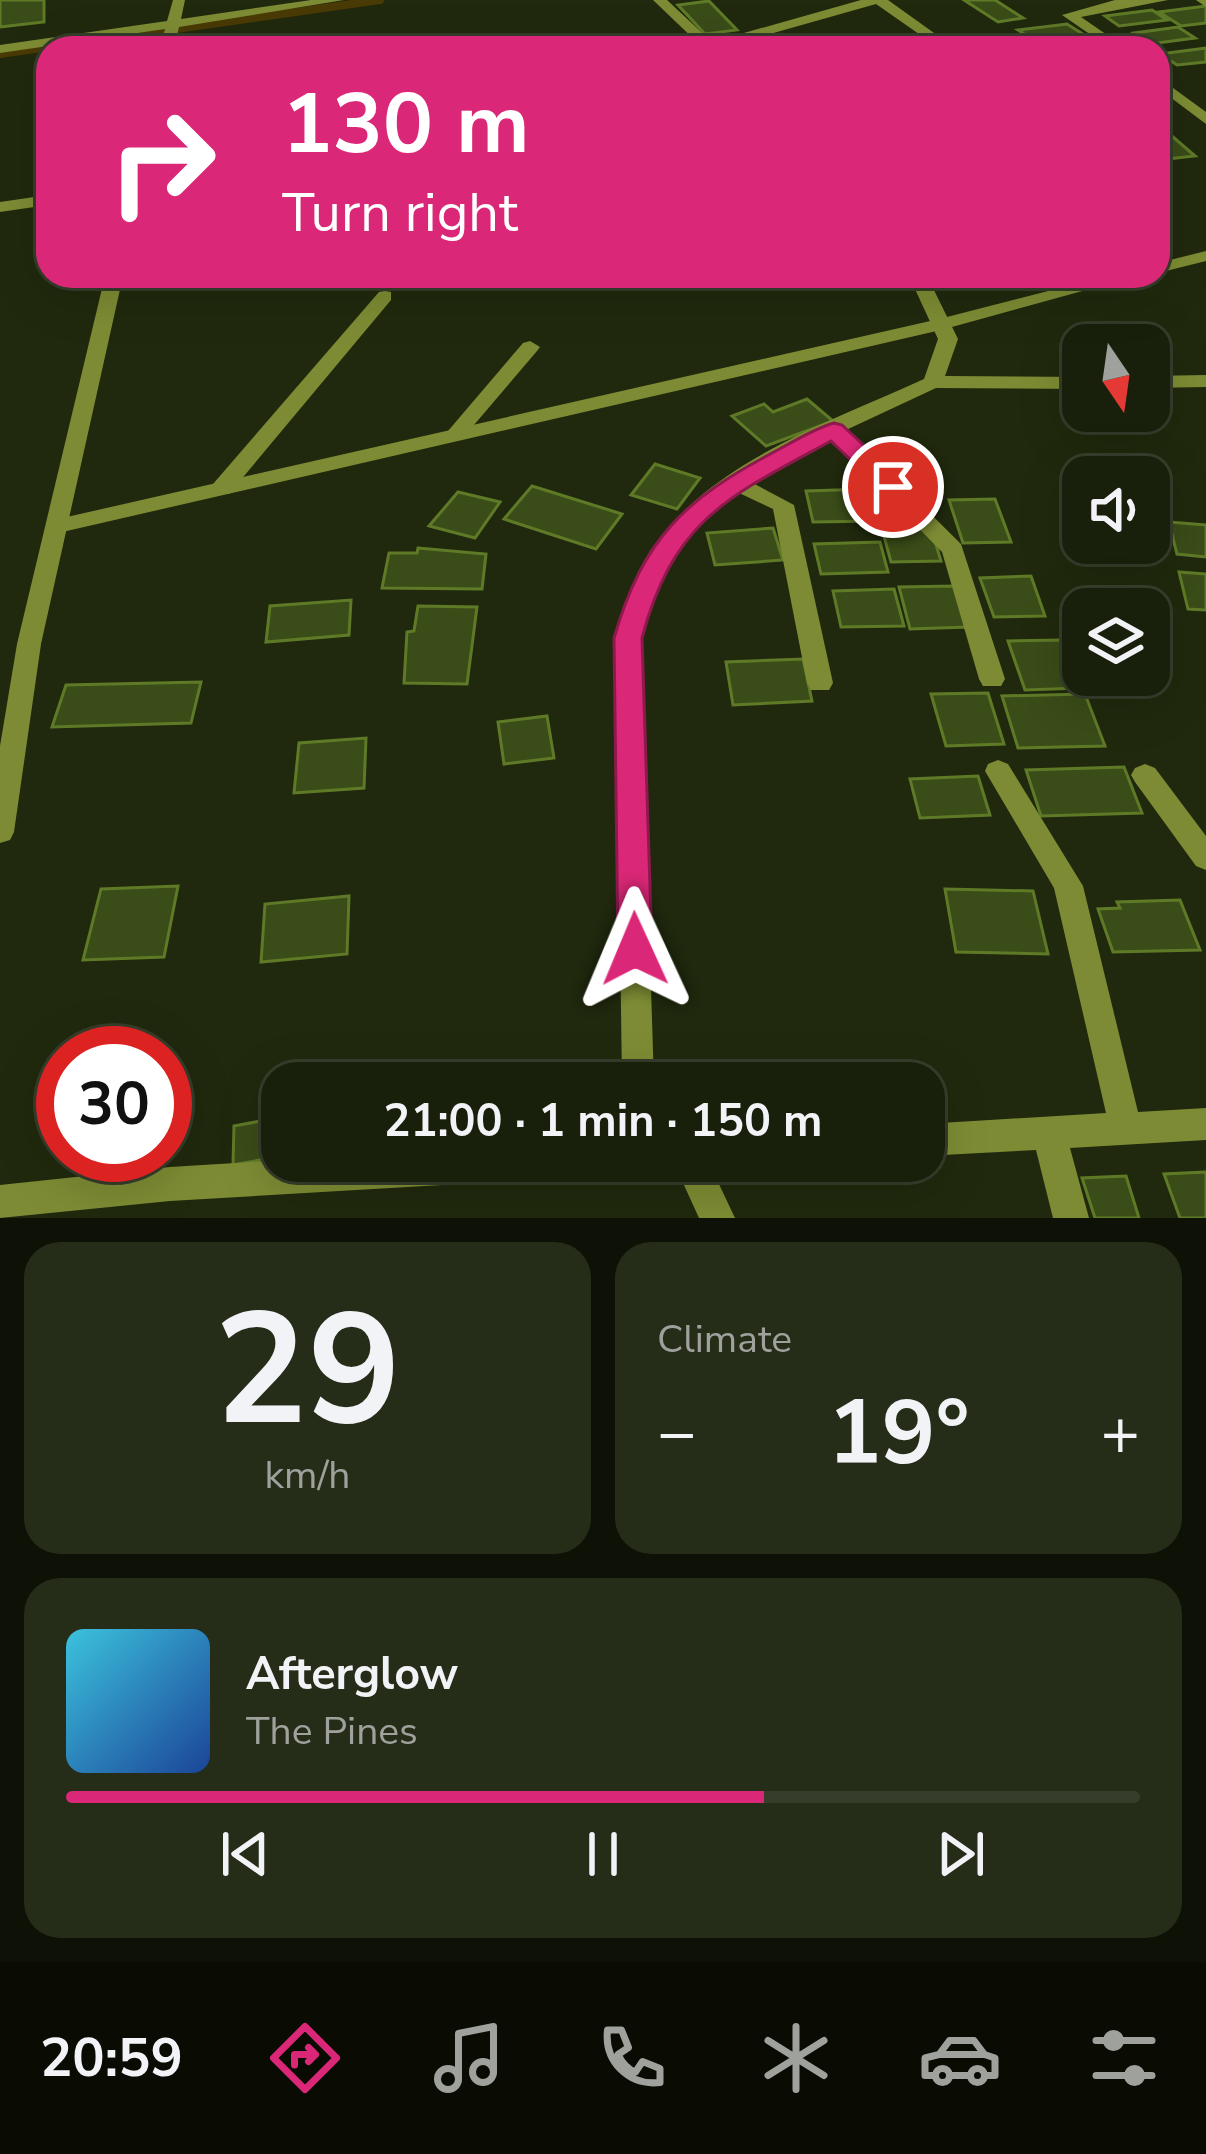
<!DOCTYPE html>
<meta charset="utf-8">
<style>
:root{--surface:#181f0a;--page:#252c18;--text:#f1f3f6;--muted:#9fa29c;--line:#363d2b;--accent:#db2777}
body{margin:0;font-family:"Nunito Sans",sans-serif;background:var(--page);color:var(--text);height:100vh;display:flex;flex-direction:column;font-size:45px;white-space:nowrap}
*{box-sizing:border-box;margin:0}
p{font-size:39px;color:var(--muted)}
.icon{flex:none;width:66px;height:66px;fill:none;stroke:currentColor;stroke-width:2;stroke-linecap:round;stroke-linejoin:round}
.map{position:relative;height:1218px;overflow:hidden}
.sheet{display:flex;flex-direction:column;gap:24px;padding:24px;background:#0d1106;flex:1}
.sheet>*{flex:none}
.hud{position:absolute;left:36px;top:36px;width:1134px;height:252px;border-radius:36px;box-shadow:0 12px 48px #0002,0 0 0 3px var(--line);background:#db2777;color:#fff;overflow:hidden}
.needle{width:78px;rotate:167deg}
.tools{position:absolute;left:1062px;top:324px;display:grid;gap:24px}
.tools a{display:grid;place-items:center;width:108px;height:108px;border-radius:24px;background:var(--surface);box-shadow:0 12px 48px #0002,0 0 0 3px var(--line);font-size:60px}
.speed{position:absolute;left:36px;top:1026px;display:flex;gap:24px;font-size:60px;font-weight:700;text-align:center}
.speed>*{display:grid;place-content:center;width:156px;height:156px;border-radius:50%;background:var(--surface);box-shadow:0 12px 48px #0002,0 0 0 3px var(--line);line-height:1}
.speed .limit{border:18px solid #d22;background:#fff;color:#111}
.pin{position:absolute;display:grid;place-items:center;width:102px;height:102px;color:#fff;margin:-51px;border:6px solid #fff;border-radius:50%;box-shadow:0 3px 12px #0007}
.me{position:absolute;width:132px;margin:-66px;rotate:359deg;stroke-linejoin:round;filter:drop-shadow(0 0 9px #0008)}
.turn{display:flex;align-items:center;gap:42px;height:252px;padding:0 48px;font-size:54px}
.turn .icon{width:156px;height:156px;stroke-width:2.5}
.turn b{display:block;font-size:84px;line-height:102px}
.big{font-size:90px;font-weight:700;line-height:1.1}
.sheet .card{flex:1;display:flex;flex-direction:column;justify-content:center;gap:18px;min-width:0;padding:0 42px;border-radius:36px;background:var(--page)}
.sheet .dial{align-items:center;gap:0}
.dial b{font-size:156px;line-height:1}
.song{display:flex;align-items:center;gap:36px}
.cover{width:144px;height:144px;border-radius:18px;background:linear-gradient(135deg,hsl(190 70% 55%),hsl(220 70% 35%))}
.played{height:12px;border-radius:6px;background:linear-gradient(90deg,var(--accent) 65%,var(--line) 65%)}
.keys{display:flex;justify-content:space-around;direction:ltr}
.heat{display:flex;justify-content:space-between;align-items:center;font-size:66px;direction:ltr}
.sheet .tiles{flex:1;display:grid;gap:24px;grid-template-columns:1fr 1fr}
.card:last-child{grid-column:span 2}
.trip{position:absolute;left:261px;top:1062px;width:684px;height:120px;border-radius:36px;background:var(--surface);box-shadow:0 12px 48px #0002,0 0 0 3px var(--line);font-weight:700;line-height:120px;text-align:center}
.menu{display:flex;height:192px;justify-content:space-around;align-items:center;background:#0a0c04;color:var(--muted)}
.menu .icon{width:84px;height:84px}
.menu .selected{color:var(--accent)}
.menu b{font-size:54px;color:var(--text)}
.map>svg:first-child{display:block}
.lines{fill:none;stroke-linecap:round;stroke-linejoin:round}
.stream{stroke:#4a3a05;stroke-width:8}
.building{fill:#3a4c18;stroke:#5f7a27;stroke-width:3}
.minor{fill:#7d8c34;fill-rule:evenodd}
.tertiary{fill:#7d8c34;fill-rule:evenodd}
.route{fill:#db2777;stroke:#8e194d;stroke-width:3}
</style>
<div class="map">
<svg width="1206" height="1218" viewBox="0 0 1206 1218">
<rect width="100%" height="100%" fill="#20290d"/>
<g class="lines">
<polyline class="stream" points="0,54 380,0"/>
</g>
<g class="building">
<polygon points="0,0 44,0 44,22 0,27"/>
<polygon points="964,0 995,0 1023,18 998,22"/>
<polygon points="709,1 737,30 705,34 678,5"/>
<polygon points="1206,6 1206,23 1181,26 1159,12"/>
<polygon points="1152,10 1167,20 1119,26 1105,16"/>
<polygon points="1067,24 1089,38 1043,46 1018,30"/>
<polygon points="1178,27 1195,38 1150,44 1134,33"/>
<polygon points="1206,48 1206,62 1177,65 1160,54"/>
<polygon points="1158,124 1195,156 1158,160"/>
<polygon points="807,399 833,421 766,446 732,416 764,404 773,412"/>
<polygon points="655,464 700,478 677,509 631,495"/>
<polygon points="532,486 622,514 596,549 504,519"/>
<polygon points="868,489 876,521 813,522 806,491"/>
<polygon points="458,492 500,502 475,538 429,526"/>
<polygon points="995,499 1011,542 963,543 949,500"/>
<polygon points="1169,522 1206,525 1206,557 1177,554"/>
<polygon points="773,528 783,560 715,565 707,533"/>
<polygon points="931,528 941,561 891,562 882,529"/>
<polygon points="880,542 888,572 821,574 814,544"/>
<polygon points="418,548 486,554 482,589 382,588 389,553 417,553"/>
<polygon points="1179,572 1206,574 1206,610 1188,609"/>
<polygon points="1031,576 1045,616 994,617 980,578"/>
<polygon points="955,586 968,627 910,629 899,587"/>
<polygon points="894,589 904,626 841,627 833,591"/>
<polygon points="351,600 349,635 266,642 270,606"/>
<polygon points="418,606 477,607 467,684 404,683 407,632 414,631"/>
<polygon points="1060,640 1079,688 1025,690 1008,641"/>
<polygon points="803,659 812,701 733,705 726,662"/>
<polygon points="201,682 191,723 52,727 66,685"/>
<polygon points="988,693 1004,744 946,746 931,694"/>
<polygon points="1085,694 1105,746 1018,748 1002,696"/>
<polygon points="547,716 554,758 504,764 498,722"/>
<polygon points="366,738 364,788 294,793 299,743"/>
<polygon points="1124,767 1142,813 1041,816 1026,770"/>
<polygon points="978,776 990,815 920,818 910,779"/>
<polygon points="178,886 164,957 83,960 101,889"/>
<polygon points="945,889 1033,891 1048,954 956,952"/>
<polygon points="349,896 347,954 261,962 265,904"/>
<polygon points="1180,900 1200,950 1113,952 1098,909 1120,908 1117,902"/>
<polygon points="282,1117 282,1156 233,1165 234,1126"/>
<polygon points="1206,1172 1206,1218 1180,1218 1164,1174"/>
<polygon points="1126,1176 1139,1218 1095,1218 1082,1178"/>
</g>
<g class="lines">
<g class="minor">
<polygon points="173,0 185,0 181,19 311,0 344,0 179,27 174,48 160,48 165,29 0,53 0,45 167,21"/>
<polygon points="653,0 667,0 712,42 861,0 888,0 955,48 939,48 876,4 720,48 698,48 700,45"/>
<polygon points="1115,0 1168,0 1081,17 1126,48 1110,48 1062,15"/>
<polygon points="1196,0 1206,0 1206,7"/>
<polygon points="1158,77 1206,112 1206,124 1158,88"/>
<polygon points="105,276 123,276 41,644 14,832 10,840 0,843 0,746 17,644"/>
<path d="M909 276H927L958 339 945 376 1083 377V389L936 388 846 430 961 544 1005 679 1001 686H983L979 679 942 552 830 438 751 482 794 505 833 683 829 690H811L807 683 773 509 737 492C679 532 658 571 640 637L654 1083H622L616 637C624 607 633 577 650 551 711 461 830 422 924 379L938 339Z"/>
<polygon points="385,291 391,292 391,300 229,494 213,494 210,489 213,484 379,292"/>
<polygon points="530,341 540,347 537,351 462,439 448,439 445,435 448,431 523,343"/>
<polygon points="1206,375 1206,387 1149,388 1149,376"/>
<polygon points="998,760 1008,764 1083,886 1138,1112 1206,1108 1206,1140 1070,1148 1089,1218 1053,1218 1036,1150 924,1156 924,1124 1106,1113 1054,888 985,771 988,764"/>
<polygon points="1145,764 1155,768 1206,836 1206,870 1196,866 1135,782 1131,775 1135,768"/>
<polygon points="282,1160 282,1161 577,1161 572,1173 560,1178 170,1201 0,1218 0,1185 170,1167"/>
<polygon points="673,1161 708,1161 735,1218 699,1218"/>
</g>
<g class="tertiary">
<polygon points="48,195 48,205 0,212 0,202"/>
<polygon points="1206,251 1206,261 1158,273 1158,263"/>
<polygon points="1107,276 1137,276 941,330 58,533 47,526 58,519 939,319"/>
</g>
</g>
<path class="route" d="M834 423 842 425 902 481 905 487 902 492H884L831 441C730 496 674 518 642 638L652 949 647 960 635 964 623 960 618 949 614 638C643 538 685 499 774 452 793 442 813 429 834 423Z"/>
</svg>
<div class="tools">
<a><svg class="needle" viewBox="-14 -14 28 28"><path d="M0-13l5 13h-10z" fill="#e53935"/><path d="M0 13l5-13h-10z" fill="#9fa29c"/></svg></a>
<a><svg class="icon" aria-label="sound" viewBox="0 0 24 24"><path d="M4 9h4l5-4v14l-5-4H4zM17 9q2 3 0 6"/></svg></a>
<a><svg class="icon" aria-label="layers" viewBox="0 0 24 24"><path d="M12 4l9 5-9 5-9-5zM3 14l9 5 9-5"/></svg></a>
</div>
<div class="speed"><div class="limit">30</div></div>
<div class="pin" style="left:893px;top:487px;background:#d93025"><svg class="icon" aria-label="arrive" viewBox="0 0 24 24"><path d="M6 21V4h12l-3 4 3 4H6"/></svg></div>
<svg class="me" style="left:635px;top:949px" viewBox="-20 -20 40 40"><path d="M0-17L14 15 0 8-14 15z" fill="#db2777" stroke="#fff" stroke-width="4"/></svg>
<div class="trip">21:00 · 1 min · 150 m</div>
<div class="hud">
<div class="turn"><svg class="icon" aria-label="right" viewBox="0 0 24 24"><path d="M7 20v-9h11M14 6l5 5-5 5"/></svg><div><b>130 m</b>Turn right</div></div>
</div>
</div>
<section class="sheet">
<div class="tiles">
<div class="card dial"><b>29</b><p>km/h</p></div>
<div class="card"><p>Climate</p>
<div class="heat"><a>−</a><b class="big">19°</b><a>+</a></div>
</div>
<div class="card">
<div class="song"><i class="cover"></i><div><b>Afterglow</b><p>The Pines</p></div></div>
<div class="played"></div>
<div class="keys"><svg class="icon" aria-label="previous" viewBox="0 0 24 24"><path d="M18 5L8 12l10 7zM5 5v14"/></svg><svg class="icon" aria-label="pause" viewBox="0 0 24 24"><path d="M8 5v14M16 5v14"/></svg><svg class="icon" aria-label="next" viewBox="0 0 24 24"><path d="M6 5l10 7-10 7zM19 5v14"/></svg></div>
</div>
</div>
</section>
<nav class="menu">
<b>20:59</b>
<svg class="icon selected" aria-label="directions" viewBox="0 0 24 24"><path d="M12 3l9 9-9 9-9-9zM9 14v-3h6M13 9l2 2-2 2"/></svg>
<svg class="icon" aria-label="music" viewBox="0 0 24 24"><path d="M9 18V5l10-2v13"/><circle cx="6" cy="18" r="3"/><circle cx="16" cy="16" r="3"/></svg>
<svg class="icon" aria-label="phone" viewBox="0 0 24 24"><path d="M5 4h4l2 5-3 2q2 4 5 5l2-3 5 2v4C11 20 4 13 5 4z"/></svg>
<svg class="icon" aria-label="climate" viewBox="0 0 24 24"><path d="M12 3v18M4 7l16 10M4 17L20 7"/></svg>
<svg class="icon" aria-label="car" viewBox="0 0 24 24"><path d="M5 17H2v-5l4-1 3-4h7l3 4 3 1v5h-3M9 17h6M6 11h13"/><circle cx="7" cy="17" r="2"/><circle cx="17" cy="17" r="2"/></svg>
<svg class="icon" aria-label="filters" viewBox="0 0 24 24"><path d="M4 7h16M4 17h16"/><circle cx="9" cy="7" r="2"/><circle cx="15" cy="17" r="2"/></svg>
</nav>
